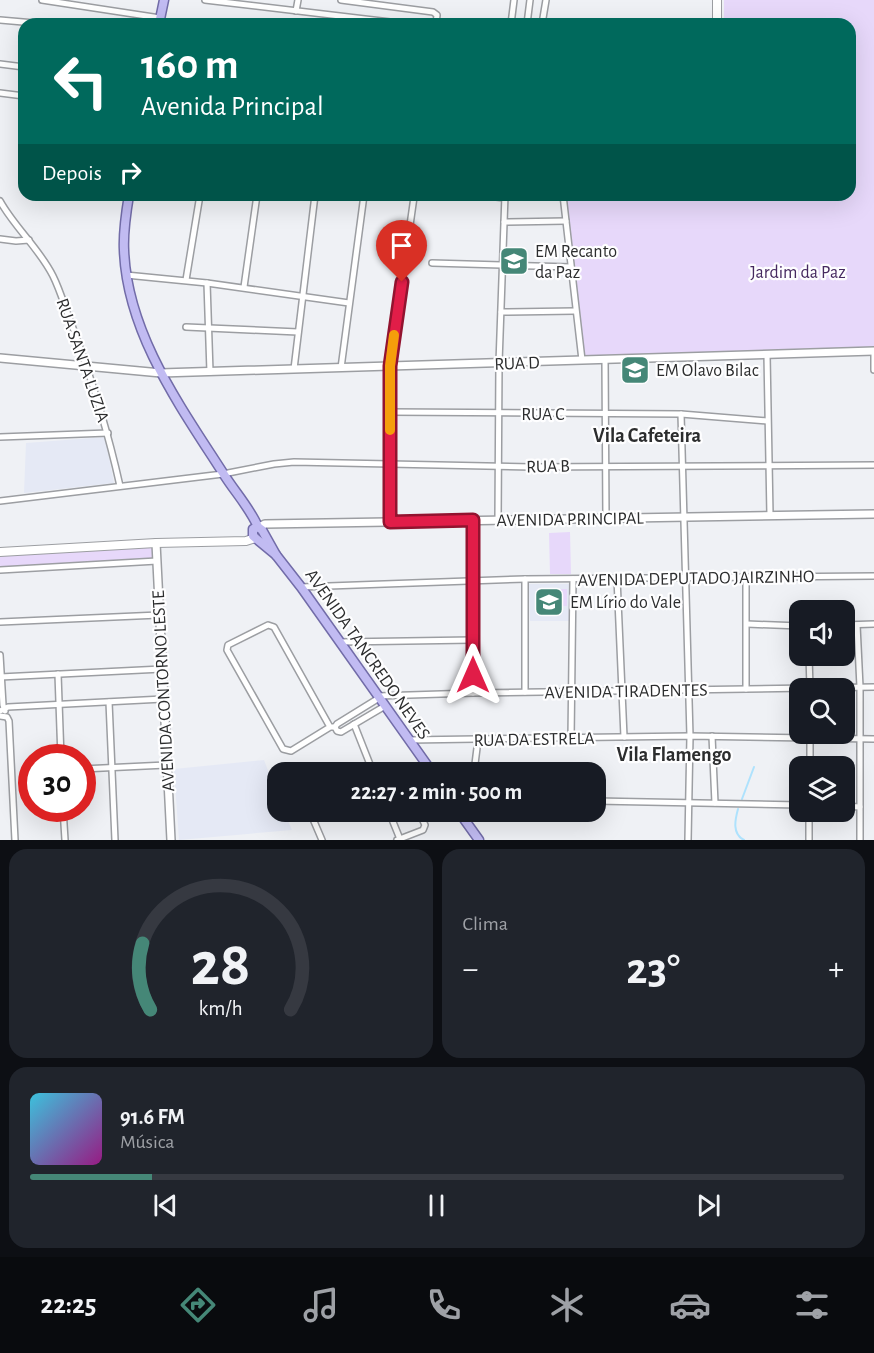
<!DOCTYPE html>
<html lang="pt">
<meta charset="utf-8">
<style>
:root{--surface:#171b24;--page:#20242c;--text:#f1f3f6;--muted:#9ea1a6;--line:#363941;--accent:#458777}
body{margin:0;font-family:"Alegreya Sans",sans-serif;background:var(--page);color:var(--text);height:100vh;display:flex;flex-direction:column;font-size:22px;white-space:nowrap}
*{box-sizing:border-box;margin:0}
p{font-size:20px;color:var(--muted)}
.icon{flex:none;width:33px;height:33px;fill:none;stroke:currentColor;stroke-width:2;stroke-linecap:round;stroke-linejoin:round}
.map{position:relative;height:840px;overflow:hidden}
.side{display:flex;flex-direction:column;gap:9px;padding:9px;background:#0d0f14;flex:1}
.side>*{flex:none}
.guide{position:absolute;left:18px;top:18px;width:838px;height:183px;border-radius:18px;box-shadow:0 6px 24px #0002;background:#00695c;color:#fff;overflow:hidden}
.fabs{position:absolute;left:789px;top:600px;display:grid;gap:12px}
.fabs a{display:grid;place-items:center;width:66px;height:66px;border-radius:12px;background:var(--surface);box-shadow:0 6px 24px #0002;font-size:30px}
.speed{position:absolute;left:18px;top:744px;display:flex;gap:12px;font-size:30px;font-weight:700;text-align:center}
.speed>*{display:grid;place-content:center;width:78px;height:78px;border-radius:50%;background:var(--surface);box-shadow:0 6px 24px #0002;line-height:1}
.speed .limit{border:9px solid #d22;background:#fff;color:#111}
.pin{position:absolute;display:grid;place-items:center;width:51px;height:51px;color:#fff;margin:-62px -26px;border-radius:50% 50% 50% 0;rotate:-45deg;box-shadow:0 0 6px #0007}
.pin .icon{rotate:45deg}
.me{position:absolute;width:66px;margin:-33px;rotate:0deg;stroke-linejoin:round;filter:drop-shadow(0 0 4px #0008)}
.turn{display:flex;align-items:center;gap:21px;height:126px;padding:0 24px;font-size:27px}
.turn .icon{width:78px;height:78px;stroke-width:2.5}
.turn b{display:block;font-size:42px;line-height:51px}
.then{display:flex;align-items:center;height:57px;padding:0 24px;background:#0003;gap:12px;font-size:22px}
.big{font-size:45px;font-weight:700;line-height:1.1}
.side .widget{flex:1;display:flex;flex-direction:column;justify-content:center;gap:9px;min-width:0;padding:0 21px;border-radius:18px;background:var(--page)}
.side .dial{align-items:center;gap:0}
.dial svg{height:156px;overflow:visible;fill:none;stroke:var(--line);stroke-width:7;stroke-linecap:round;text-anchor:middle}
.dial text{fill:var(--text);stroke:none}
.song{display:flex;align-items:center;gap:18px}
.cover{width:72px;height:72px;border-radius:9px;background:linear-gradient(135deg,hsl(190 70% 55%),hsl(310 70% 35%))}
.played{height:6px;border-radius:3px;background:linear-gradient(90deg,var(--accent) 15%,var(--line) 15%)}
.keys{display:flex;justify-content:space-around;direction:ltr}
.heat{display:flex;justify-content:space-between;align-items:center;font-size:33px;direction:ltr}
.side .tiles{flex:1;display:grid;gap:9px;grid-template-columns:1fr 1fr}
.widget:last-child{grid-column:span 2}
.trip{position:absolute;left:267px;top:762px;width:339px;height:60px;border-radius:18px;background:var(--surface);box-shadow:0 6px 24px #0002;font-weight:700;line-height:60px;text-align:center}
.tab-bar{display:flex;height:96px;justify-content:space-around;align-items:center;background:#090b0e;color:var(--muted)}
.tab-bar .icon{width:42px;height:42px}
.tab-bar .current{color:var(--accent)}
.tab-bar b{font-size:27px;color:var(--text)}
.map>svg:first-child{display:block}
.built{fill:#e5e9f5}
.green{fill:#e7d8fa}
.lines{fill:none;stroke-linecap:round;stroke-linejoin:round}
.stream{stroke:#aee2fd;stroke-width:2}
.minor-casing{stroke:#9c9ea2;stroke-width:8}
.tertiary-casing{stroke:#9c9ea2;stroke-width:10}
.secondary-casing{stroke:#9c9ea2;stroke-width:10}
.primary-casing{stroke:#726ca8;stroke-width:11}
.minor{stroke:#fff;stroke-width:5}
.tertiary{stroke:#fff;stroke-width:7}
.secondary{stroke:#fff;stroke-width:8}
.primary{stroke:#c1bbf2;stroke-width:8}
.route-casing{stroke:#92132f;stroke-width:15}
.route{stroke:#e11d48;stroke-width:10}
.slow{stroke:#f59e0b;stroke-width:10}
.labels{text-anchor:middle;stroke-width:4.5;stroke-linejoin:round;paint-order:stroke}
.poi-label{font-size:18px;fill:#2c2d2e;stroke:#fefeff;text-anchor:start}
.park-label{font-size:18px;fill:#462960;stroke:#fefeff}
.street-label{font-size:18px;fill:#2c2d2e;stroke:#fefeff}
.neighbourhood-label{font-size:20px;font-weight:bold;fill:#2c2d2e;stroke:#fefeff}
</style>
<div class="map">
<svg width="874" height="840" viewBox="0 0 874 840">
<rect width="100%" height="100%" fill="#eff1f5"/>
<g class="built">
<polygon points="105,437 114,483 24,493 26,443"/>
<polygon points="529,584 569,584 569,621 530,621"/>
<polygon points="264,760 277,794 278,812 284,812 292,830 179,840 174,769"/>
</g>
<g class="green">
<polygon points="724,0 874,0 874,347 583,357 565,195 850,195 850,24 724,24"/>
<polygon points="570,532 571,574 550,574 549,533"/>
<polygon points="152,546 152,558 0,567 0,556"/>
<polygon points="537,589 567,589 567,606 538,606"/>
</g>
<g class="lines">
<g class="stream">
<polyline points="742,799 754,767"/>
<path d="M738 809C735 820 732 834 744 840"/>
</g>
<g class="minor-casing">
<g id="minor">
<polyline points="42,0 160,18"/>
<polyline points="205,0 407,24"/>
<polyline points="341,0 433,12 437,15 436,24"/>
<polyline points="296,11 298,0"/>
<polyline points="0,20 46,24"/>
<polyline points="511,24 514,0"/>
<polyline points="527,24 530,0"/>
<polyline points="542,24 546,0"/>
<polyline points="0,64 24,67"/>
<polyline points="0,93 24,96"/>
<polyline points="478,195 505,198"/>
<polyline points="563,195 582,360"/>
<path d="M0 201C15 228 39 248 53 276 61 292 66 311 73 328 92 380 108 432 120 486"/>
<polyline points="504,222 566,221"/>
<polyline points="0,239 16,241 29,240"/>
<polyline points="432,263 571,267"/>
<polyline points="126,275 207,283 349,303"/>
<polyline points="186,280 200,195"/>
<polyline points="207,283 210,372"/>
<polyline points="244,287 257,195"/>
<polyline points="501,312 575,311"/>
<polyline points="186,327 298,332"/>
<polyline points="874,351 874,370"/>
<polyline points="767,355 770,515"/>
<polyline points="605,359 606,518"/>
<polyline points="341,368 364,195"/>
<polyline points="294,369 315,195"/>
<polyline points="390,412 681,414 767,421"/>
<polyline points="681,414 690,736 688,840"/>
<polyline points="0,437 108,433"/>
<polyline points="0,501 223,474 274,464 294,462 532,467 874,465"/>
<polyline points="498,520 499,363 505,195"/>
<polyline points="390,522 390,366 414,197"/>
<polyline points="0,570 157,561"/>
<polyline points="746,577 746,689"/>
<polyline points="617,578 624,737"/>
<polyline points="301,587 525,579 874,576"/>
<polyline points="0,622 159,615"/>
<polyline points="747,624 800,626"/>
<polyline points="844,625 874,624"/>
<polyline points="857,625 860,687 860,840"/>
<polyline points="340,642 473,640"/>
<polyline points="0,655 3,705 5,711"/>
<polyline points="809,656 810,688"/>
<polyline points="58,674 61,758"/>
<polyline points="0,677 162,669"/>
<polyline points="525,692 525,579"/>
<polyline points="473,693 473,520"/>
<polyline points="378,696 473,693 874,687"/>
<polyline points="379,698 337,724 335,727 337,731 341,732 385,706"/>
<polyline points="109,702 115,840"/>
<polyline points="0,711 8,707 163,699"/>
<polyline points="0,716 7,717 9,721 15,840"/>
<polyline points="354,724 373,772"/>
<polyline points="330,727 274,627 268,625 228,645 227,650 283,749 291,751 330,727 335,727"/>
<polyline points="712,736 715,803"/>
<polyline points="571,738 573,579"/>
<polyline points="409,740 690,736 874,739"/>
<polyline points="810,766 810,734"/>
<polyline points="82,769 166,765"/>
<polyline points="474,772 478,740"/>
<polyline points="596,801 800,805"/>
<polyline points="844,806 860,807"/>
<polyline points="63,808 65,840"/>
<polyline points="310,812 322,840"/>
<polyline points="389,812 400,839"/>
<polyline points="397,840 423,830 425,825 419,812"/>
<polyline points="809,840 809,812"/>
</g>
</g>
<g class="tertiary-casing">
<g id="tertiary">
<polyline points="0,358 161,373 874,351"/>
<polyline points="259,527 265,524 874,514"/>
<polyline points="156,543 171,840"/>
</g>
</g>
<g class="secondary-casing">
<g id="secondary">
<polyline points="717,24 717,0"/>
<polyline points="0,552 156,543 246,541 255,538"/>
</g>
</g>
<g class="primary-casing">
<g id="primary">
<polyline points="159,24 164,0"/>
<path d="M129 195C126 213 123 232 124 250 127 333 180 406 223 473 234 491 250 508 258 527L262 530 276 555"/>
<polyline points="258,527 253,529 253,536 276,555 301,587 432,772"/>
<polyline points="459,812 479,840"/>
</g>
</g>
<use href="#minor" class="minor"/>
<use href="#tertiary" class="tertiary"/>
<use href="#secondary" class="secondary"/>
<use href="#primary" class="primary"/>
</g>
<g class="lines">
<g class="route-casing">
<polyline id="route" points="402,282 390,366 390,522 473,520 473,675"/>
</g>
<use href="#route" class="route"/>
<polyline class="slow" points="390,430 390,366 394,335"/>
</g>
<defs>
<g id="school-square" transform="scale(1.5)"><rect x="-9" y="-9" width="18" height="18" rx="4" fill="#458777" stroke="#fefeff"/><path d="M0-5L7-2L0 1L-7-2ZM-4 1L0 2.5L4 1V4Q0 6-4 4Z" fill="#fff"/></g>
</defs>
<g fill-rule="evenodd">
<use href="#school-square" x="514" y="261"/>
<use href="#school-square" x="635" y="370"/>
<use href="#school-square" x="549" y="602"/>
</g>
<g class="labels">
<g class="poi-label">
<text x="535" y="257">EM Recanto<tspan x="535" dy="21">da Paz</tspan></text>
<text x="656" y="376">EM Olavo Bilac</text>
<text x="570" y="608">EM Lírio do Vale</text>
</g>
<g class="park-label">
<text x="798" y="278">Jardim da Paz</text>
</g>
<g class="street-label">
<text transform="translate(83 360) rotate(71)" y="6">RUA SANTA LUZIA</text>
<text transform="translate(517 363) rotate(-2)" y="6">RUA D</text>
<text x="543" y="420">RUA C</text>
<text transform="translate(548 466) rotate(-1)" y="6">RUA B</text>
<text transform="translate(570 519) rotate(-1)" y="6">AVENIDA PRINCIPAL</text>
<text transform="translate(696 578) rotate(-1)" y="6">AVENIDA DEPUTADO JAIRZINHO</text>
<text transform="translate(368 654) rotate(55)" y="6">AVENIDA TANCREDO NEVES</text>
<text transform="translate(163 691) rotate(-93)" y="6">AVENIDA CONTORNO LESTE</text>
<text transform="translate(626 691) rotate(-1)" y="6">AVENIDA TIRADENTES</text>
<text transform="translate(534 739) rotate(-1)" y="6">RUA DA ESTRELA</text>
</g>
<g class="neighbourhood-label">
<text x="647" y="442">Vila Cafeteira</text>
<text x="674" y="761">Vila Flamengo</text>
</g>
</g>
</svg>
<div class="fabs">
<a><svg class="icon" aria-label="sound" viewBox="0 0 24 24"><path d="M4 9h4l5-4v14l-5-4H4zM17 9q2 3 0 6"/></svg></a>
<a><svg class="icon" aria-label="search" viewBox="0 0 24 24"><circle cx="10" cy="10" r="6"/><path d="M15 15l6 6"/></svg></a>
<a><svg class="icon" aria-label="layers" viewBox="0 0 24 24"><path d="M12 4l9 5-9 5-9-5zM3 14l9 5 9-5"/></svg></a>
</div>
<div class="speed"><div class="limit">30</div></div>
<div class="pin" style="left:402px;top:282px;background:#d93025"><svg class="icon" aria-label="arrive" viewBox="0 0 24 24"><path d="M6 21V4h12l-3 4 3 4H6"/></svg></div>
<svg class="me" style="left:473px;top:675px" viewBox="-20 -20 40 40"><path d="M0-17L14 15 0 8-14 15z" fill="#e11d48" stroke="#fff" stroke-width="4"/></svg>
<div class="trip">22:27 · 2 min · 500 m</div>
<div class="guide">
<div class="turn"><svg class="icon" aria-label="left" viewBox="0 0 24 24"><path d="M17 20v-9H6M10 6l-5 5 5 5"/></svg><div><b>160 m</b>Avenida Principal</div></div>
<div class="then">Depois<svg class="icon" aria-label="right" viewBox="0 0 24 24"><path d="M7 20v-9h11M14 6l5 5-5 5"/></svg></div>
</div>
</div>
<section class="side">
<div class="tiles">
<div class="widget dial"><svg viewBox="0 0 100 80">
<path d="M14 69A42 42 0 1 1 86 69"/>
<path d="M14 69A42 42 0 0 1 10 35" stroke="#458777"/>
<text x="50" y="56" font-size="32" font-weight="700">28</text>
<text x="50" y="72" font-size="11">km/h</text>
</svg></div>
<div class="widget"><p>Clima</p>
<div class="heat"><a>−</a><b class="big">23°</b><a>+</a></div>
</div>
<div class="widget">
<div class="song"><i class="cover"></i><div><b>91.6 FM</b><p>Música</p></div></div>
<div class="played"></div>
<div class="keys"><svg class="icon" aria-label="previous" viewBox="0 0 24 24"><path d="M18 5L8 12l10 7zM5 5v14"/></svg><svg class="icon" aria-label="pause" viewBox="0 0 24 24"><path d="M8 5v14M16 5v14"/></svg><svg class="icon" aria-label="next" viewBox="0 0 24 24"><path d="M6 5l10 7-10 7zM19 5v14"/></svg></div>
</div>
</div>
</section>
<nav class="tab-bar">
<b>22:25</b>
<svg class="icon current" aria-label="directions" viewBox="0 0 24 24"><path d="M12 3l9 9-9 9-9-9zM9 14v-3h6M13 9l2 2-2 2"/></svg>
<svg class="icon" aria-label="music" viewBox="0 0 24 24"><path d="M9 18V5l10-2v13"/><circle cx="6" cy="18" r="3"/><circle cx="16" cy="16" r="3"/></svg>
<svg class="icon" aria-label="phone" viewBox="0 0 24 24"><path d="M5 4h4l2 5-3 2q2 4 5 5l2-3 5 2v4C11 20 4 13 5 4z"/></svg>
<svg class="icon" aria-label="climate" viewBox="0 0 24 24"><path d="M12 3v18M4 7l16 10M4 17L20 7"/></svg>
<svg class="icon" aria-label="car" viewBox="0 0 24 24"><path d="M5 17H2v-5l4-1 3-4h7l3 4 3 1v5h-3M9 17h6M6 11h13"/><circle cx="7" cy="17" r="2"/><circle cx="17" cy="17" r="2"/></svg>
<svg class="icon" aria-label="filters" viewBox="0 0 24 24"><path d="M4 7h16M4 17h16"/><circle cx="9" cy="7" r="2"/><circle cx="15" cy="17" r="2"/></svg>
</nav>
